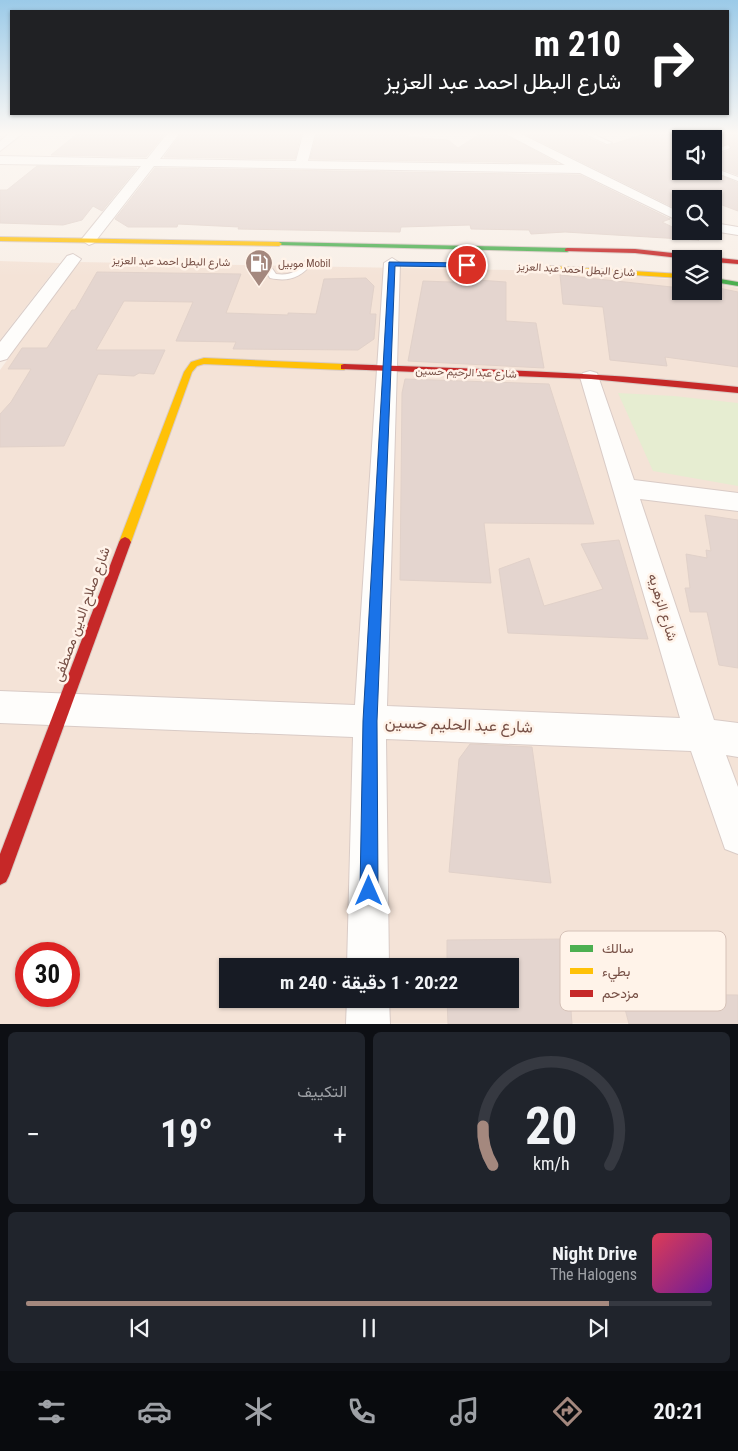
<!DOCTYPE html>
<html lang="ar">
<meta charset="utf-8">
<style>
:root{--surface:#171b24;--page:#20242c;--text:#f1f3f6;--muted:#9ea1a6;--line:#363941;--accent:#a4887e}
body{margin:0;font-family:"Roboto Condensed",Vazirmatn,sans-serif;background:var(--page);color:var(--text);direction:rtl;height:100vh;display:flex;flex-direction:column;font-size:19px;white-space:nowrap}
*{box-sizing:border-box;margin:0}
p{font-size:16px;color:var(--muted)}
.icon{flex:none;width:28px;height:28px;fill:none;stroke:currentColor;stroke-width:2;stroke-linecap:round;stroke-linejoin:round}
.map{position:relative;height:1024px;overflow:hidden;direction:ltr}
.panel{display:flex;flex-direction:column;gap:8px;padding:8px;background:#0d0f14;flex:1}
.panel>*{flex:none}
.guide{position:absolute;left:10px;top:10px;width:719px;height:105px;border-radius:0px;box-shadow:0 1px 4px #0004;direction:rtl;background:#202124;color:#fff;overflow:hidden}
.controls{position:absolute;left:672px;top:130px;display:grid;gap:10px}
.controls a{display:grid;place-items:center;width:50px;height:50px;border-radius:0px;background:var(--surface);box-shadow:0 1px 4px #0004;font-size:25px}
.speed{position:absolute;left:15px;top:942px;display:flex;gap:10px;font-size:25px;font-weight:700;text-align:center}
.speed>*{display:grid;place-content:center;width:65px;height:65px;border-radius:50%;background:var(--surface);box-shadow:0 1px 4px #0004;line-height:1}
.speed .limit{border:8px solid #d22;background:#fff;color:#111}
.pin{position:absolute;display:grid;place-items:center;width:42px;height:42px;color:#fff;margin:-21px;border:2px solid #fff;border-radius:50%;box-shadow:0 1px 5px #0007}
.me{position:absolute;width:55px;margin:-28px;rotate:0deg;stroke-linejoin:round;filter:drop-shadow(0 0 4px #0008)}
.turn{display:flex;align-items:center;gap:18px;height:105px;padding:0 25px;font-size:22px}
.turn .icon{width:65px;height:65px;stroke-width:2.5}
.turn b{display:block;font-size:35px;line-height:42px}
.big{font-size:38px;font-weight:700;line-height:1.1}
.panel .widget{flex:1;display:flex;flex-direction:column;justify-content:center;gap:8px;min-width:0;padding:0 18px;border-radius:8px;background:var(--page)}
.panel .dial{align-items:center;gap:0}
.dial svg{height:130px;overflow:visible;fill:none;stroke:var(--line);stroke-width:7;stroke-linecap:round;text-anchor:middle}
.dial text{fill:var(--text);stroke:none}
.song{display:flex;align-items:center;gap:15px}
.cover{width:60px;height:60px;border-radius:8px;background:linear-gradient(135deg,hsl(350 70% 55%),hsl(280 70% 35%))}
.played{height:5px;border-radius:2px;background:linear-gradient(90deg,var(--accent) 85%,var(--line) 85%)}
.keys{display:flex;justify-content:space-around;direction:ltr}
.heat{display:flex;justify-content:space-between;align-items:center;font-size:28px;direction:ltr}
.panel .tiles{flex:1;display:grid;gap:8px;grid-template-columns:1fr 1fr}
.widget:last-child{grid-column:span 2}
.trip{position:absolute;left:219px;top:958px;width:300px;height:50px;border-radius:0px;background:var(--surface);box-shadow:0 1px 4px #0004;font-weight:700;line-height:50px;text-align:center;direction:rtl}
.dock{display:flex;height:80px;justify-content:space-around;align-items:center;background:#090b0e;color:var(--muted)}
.dock .icon{width:35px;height:35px}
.dock .active{color:var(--accent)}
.dock b{font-size:22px;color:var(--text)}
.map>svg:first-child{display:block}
.residential{fill:#f4e3d7;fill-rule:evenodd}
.green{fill:#e6edd1}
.building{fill:#e4d5cf;stroke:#e1d1c9}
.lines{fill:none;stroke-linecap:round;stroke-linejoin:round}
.lane-casing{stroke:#d9cbc6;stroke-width:2}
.street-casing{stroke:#d9cbc6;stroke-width:2}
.fast-casing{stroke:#d8cac4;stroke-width:2}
.slow-casing{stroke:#d8cac4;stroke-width:2}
.jam-casing{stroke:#d8cac4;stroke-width:2}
.lane{fill:#fefdfb;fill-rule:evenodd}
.street{fill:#fefdfb;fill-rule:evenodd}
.fast{fill:#4caf50;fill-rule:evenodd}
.slow{fill:#ffc107;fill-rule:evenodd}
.jam{fill:#c62828;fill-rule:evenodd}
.route{fill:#1a73e8;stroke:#114b97}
.labels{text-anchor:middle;stroke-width:5;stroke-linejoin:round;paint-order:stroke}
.far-street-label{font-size:11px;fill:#775046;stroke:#fff3e9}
.far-poi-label{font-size:11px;fill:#775046;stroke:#fff3e9;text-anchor:start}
.street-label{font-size:14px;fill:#775046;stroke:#fff3e9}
.near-street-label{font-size:16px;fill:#775046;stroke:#fff3e9}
.key{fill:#fff3e9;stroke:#d6c2b8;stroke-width:1}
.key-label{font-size:14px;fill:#775046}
</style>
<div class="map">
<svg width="738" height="1024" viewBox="0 0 738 1024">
<rect width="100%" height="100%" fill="#f8efe7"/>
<g class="residential">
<polygon points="0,261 60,263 0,340"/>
<path d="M78 262 561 271 681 280V291H714V283L738 288V1023L0 1024V370ZM26 954H69V996H26ZM228 966H510V999H228Z"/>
</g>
<polygon class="green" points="618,393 674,396 738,403 738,486 653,471"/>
<g class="building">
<polygon points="77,134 165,134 146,157 51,155"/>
<polygon points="181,134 301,134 295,159 164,157"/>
<polygon points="317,134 409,134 407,137 448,140 458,148 480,134 504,134 557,163 310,159"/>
<polygon points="525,134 579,134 607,146 644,134 738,134 738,175 714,166 714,156 731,150 729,143 714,148 714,139 681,139 681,171 710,171 738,183 738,211 714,202 714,199 681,199 681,211"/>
<polygon points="37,166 137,168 102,211 93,206 82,220 63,225 0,223 0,190 7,190"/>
<polygon points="155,168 580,175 670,219 662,222 699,240 565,232 531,234 529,230 471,229 470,225 401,227 400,232 238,229 239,227 178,224 177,227 128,227 115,219"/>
<polygon points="97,272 241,274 226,313 288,315 288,313 316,314 324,279 366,278 374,286 370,314 376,314 374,339 358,350 233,349 236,342 176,341 193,302 124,301 96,350 165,350 154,374 139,373 134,376 98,374 64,446 0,447 0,414 11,402 31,369 8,369 22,348 47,348 72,310 75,310"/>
<polygon points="560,275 681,288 681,291 714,291 714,287 738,292 738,367 665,357 667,366 610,360 603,307 563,304"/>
<polygon points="478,280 506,282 506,321 536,323 544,368 408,361 423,281 477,283"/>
<polygon points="405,379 549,384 594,524 484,523 491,583 400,580 402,393"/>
<polygon points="705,515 738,520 738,668 719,665 707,612 690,612 685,588 690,588 686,554 707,558 706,550 711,551"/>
<polygon points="619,540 648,639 508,633 499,569 529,558 544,606 603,589 581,544"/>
<polygon points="470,744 532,747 551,883 449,872 459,759"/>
<polygon points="566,939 572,1024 448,1024 447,999 510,999 510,966 447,966 447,940"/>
<polygon points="621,994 738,995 738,1024 629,1024"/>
</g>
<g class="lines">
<g class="lane-casing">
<g id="lane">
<polygon points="585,134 593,134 612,143 607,144"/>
<polygon points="728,145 730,148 714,154 714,150"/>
<polygon points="714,168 738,177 738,181 712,171 714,171"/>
<path d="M261 261H267L276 274C289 276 297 272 305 261L312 263C301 278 288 282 270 278L260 263Z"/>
</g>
</g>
<g class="street-casing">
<g id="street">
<polygon points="9,134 22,134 0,151 0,141"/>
<polygon points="167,134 179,134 160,159 296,161 303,134 315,134 308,161 565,165 506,134 521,134 681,213 681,222 580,173 154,166 94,243 89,245 81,240 141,166 0,164 0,156 147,159"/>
<polygon points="714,223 738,227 738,235 713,231"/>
<polygon points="73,254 81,259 7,359 0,361 0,342 67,256"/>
<polygon points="392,258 400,263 387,706 680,718 580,377 583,373 590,371 597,373 634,480 738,493 738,511 640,499 714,720 738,723 738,757 726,755 738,787 738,854 725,849 691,751 386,739 389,966 347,966 353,737 0,723 0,691 355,705 384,263"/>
<polygon points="347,999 389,999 390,1024 346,1024"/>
</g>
</g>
<g class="fast-casing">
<g id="fast">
<polygon points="279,242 567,248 571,250 567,252 277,245 276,244"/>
<polygon points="714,278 738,282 738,286 714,282"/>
</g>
</g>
<g class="slow-casing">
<g id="slow">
<polygon points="0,237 279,242 282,244 279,246 0,241"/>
<polygon points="550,266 681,274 681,278 553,270 550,270"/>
<polygon points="204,358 344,364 348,367 344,370 204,364 197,366 192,372 131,542 129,545 121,545 119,542 184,372 191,362"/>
</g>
</g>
<g class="jam-casing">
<g id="jam">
<polygon points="567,248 635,249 738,260 738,264 714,262 714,259 688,259 635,253 565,251 565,249"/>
<path d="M344 364C476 369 607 372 738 387V393L591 379 341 369V365Z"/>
<polygon points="125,537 129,539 131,542 9,876 6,882 0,885 0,854 119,542 121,539"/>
</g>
</g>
<use href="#lane" class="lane"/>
<use href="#street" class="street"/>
<use href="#fast" class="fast"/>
<use href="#slow" class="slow"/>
<use href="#jam" class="jam"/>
</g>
<linearGradient id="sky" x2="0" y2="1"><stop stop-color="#9bcae8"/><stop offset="0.48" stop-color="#fcf8f4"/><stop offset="1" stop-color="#fcf8f4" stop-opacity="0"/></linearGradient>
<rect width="738" height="277" fill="url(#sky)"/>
<polygon class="route" points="389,262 467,263 471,265 467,267 395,266 377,721 378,891 375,897 369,899 363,897 360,891 363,721"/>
<defs>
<g id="fuel-pin" transform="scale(1.4375)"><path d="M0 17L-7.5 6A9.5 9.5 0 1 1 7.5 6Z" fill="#a4887e" stroke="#fff3e9"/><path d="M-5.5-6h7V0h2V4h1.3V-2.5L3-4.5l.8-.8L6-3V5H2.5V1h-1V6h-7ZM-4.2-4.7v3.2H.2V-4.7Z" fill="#fff"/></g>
</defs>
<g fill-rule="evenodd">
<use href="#fuel-pin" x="259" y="263"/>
</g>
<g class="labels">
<g class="far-street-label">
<text transform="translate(171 261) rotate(1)" y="4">شارع البطل احمد عبد العزيز</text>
<text transform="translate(576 269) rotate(3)" y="4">شارع البطل احمد عبد العزيز</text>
<text transform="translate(466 372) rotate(2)" y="4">شارع عبد الرحيم حسين</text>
</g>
<g class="far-poi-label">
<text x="278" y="267">موبيل Mobil</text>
</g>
<g class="street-label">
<text transform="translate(663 607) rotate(73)" y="5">شارع الزهريه</text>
<text transform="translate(81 614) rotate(-70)" y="5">شارع صلاح الدين مصطفى</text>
</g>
<g class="near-street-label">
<text transform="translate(459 724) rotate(2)" y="6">شارع عبد الحليم حسين</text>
</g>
</g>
<rect x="560" y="931" width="166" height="80" rx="8" class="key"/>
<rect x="570" y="945" width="23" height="7" fill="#4caf50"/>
<rect x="570" y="968" width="23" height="6" fill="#ffc107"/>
<rect x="570" y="990" width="23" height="7" fill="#c62828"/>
<g class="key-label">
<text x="602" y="953">سالك</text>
<text x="602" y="976">بطيء</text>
<text x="602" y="998">مزدحم</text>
</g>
</svg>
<div class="controls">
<a><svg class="icon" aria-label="sound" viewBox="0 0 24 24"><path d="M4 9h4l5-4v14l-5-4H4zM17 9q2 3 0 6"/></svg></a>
<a><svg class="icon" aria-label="search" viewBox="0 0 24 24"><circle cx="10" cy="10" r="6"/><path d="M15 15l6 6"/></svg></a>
<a><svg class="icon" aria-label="layers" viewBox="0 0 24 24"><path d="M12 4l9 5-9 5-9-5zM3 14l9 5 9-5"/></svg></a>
</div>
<div class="speed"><div class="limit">30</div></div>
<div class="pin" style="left:467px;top:265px;background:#d93025"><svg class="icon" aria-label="arrive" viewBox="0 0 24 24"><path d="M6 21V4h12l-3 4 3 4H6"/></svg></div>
<svg class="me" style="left:369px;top:891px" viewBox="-20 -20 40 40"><path d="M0-17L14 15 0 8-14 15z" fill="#1a73e8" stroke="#fff" stroke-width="4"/></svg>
<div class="trip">20:22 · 1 دقيقة · 240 m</div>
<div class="guide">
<div class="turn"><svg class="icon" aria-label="right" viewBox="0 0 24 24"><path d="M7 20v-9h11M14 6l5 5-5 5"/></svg><div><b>210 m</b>شارع البطل احمد عبد العزيز</div></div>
</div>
</div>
<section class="panel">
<div class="tiles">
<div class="widget dial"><svg viewBox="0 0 100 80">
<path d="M14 69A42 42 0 1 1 86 69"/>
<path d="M14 69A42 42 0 0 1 8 45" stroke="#a4887e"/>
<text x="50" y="56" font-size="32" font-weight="700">20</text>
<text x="50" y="72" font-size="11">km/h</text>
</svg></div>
<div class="widget"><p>التكييف</p>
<div class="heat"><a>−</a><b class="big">19°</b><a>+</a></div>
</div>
<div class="widget">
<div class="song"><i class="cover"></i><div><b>Night Drive</b><p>The Halogens</p></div></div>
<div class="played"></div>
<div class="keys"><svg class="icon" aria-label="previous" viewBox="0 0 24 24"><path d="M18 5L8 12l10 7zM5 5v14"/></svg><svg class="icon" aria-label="pause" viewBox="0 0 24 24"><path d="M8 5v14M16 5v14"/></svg><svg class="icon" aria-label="next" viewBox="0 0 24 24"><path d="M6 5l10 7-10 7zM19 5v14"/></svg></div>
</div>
</div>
</section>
<nav class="dock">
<b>20:21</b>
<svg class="icon active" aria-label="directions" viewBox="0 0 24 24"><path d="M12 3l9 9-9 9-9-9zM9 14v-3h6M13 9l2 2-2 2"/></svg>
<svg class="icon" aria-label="music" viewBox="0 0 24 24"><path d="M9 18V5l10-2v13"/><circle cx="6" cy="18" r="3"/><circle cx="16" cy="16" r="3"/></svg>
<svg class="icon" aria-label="phone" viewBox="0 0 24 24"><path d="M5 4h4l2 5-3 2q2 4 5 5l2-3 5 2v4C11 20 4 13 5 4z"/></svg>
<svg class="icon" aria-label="climate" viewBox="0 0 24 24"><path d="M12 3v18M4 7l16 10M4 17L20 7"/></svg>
<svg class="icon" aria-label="car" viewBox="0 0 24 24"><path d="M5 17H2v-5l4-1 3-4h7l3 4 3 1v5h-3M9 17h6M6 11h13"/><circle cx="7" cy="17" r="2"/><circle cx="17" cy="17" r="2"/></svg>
<svg class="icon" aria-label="filters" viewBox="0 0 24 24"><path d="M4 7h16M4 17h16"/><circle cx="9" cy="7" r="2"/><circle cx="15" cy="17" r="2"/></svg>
</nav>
